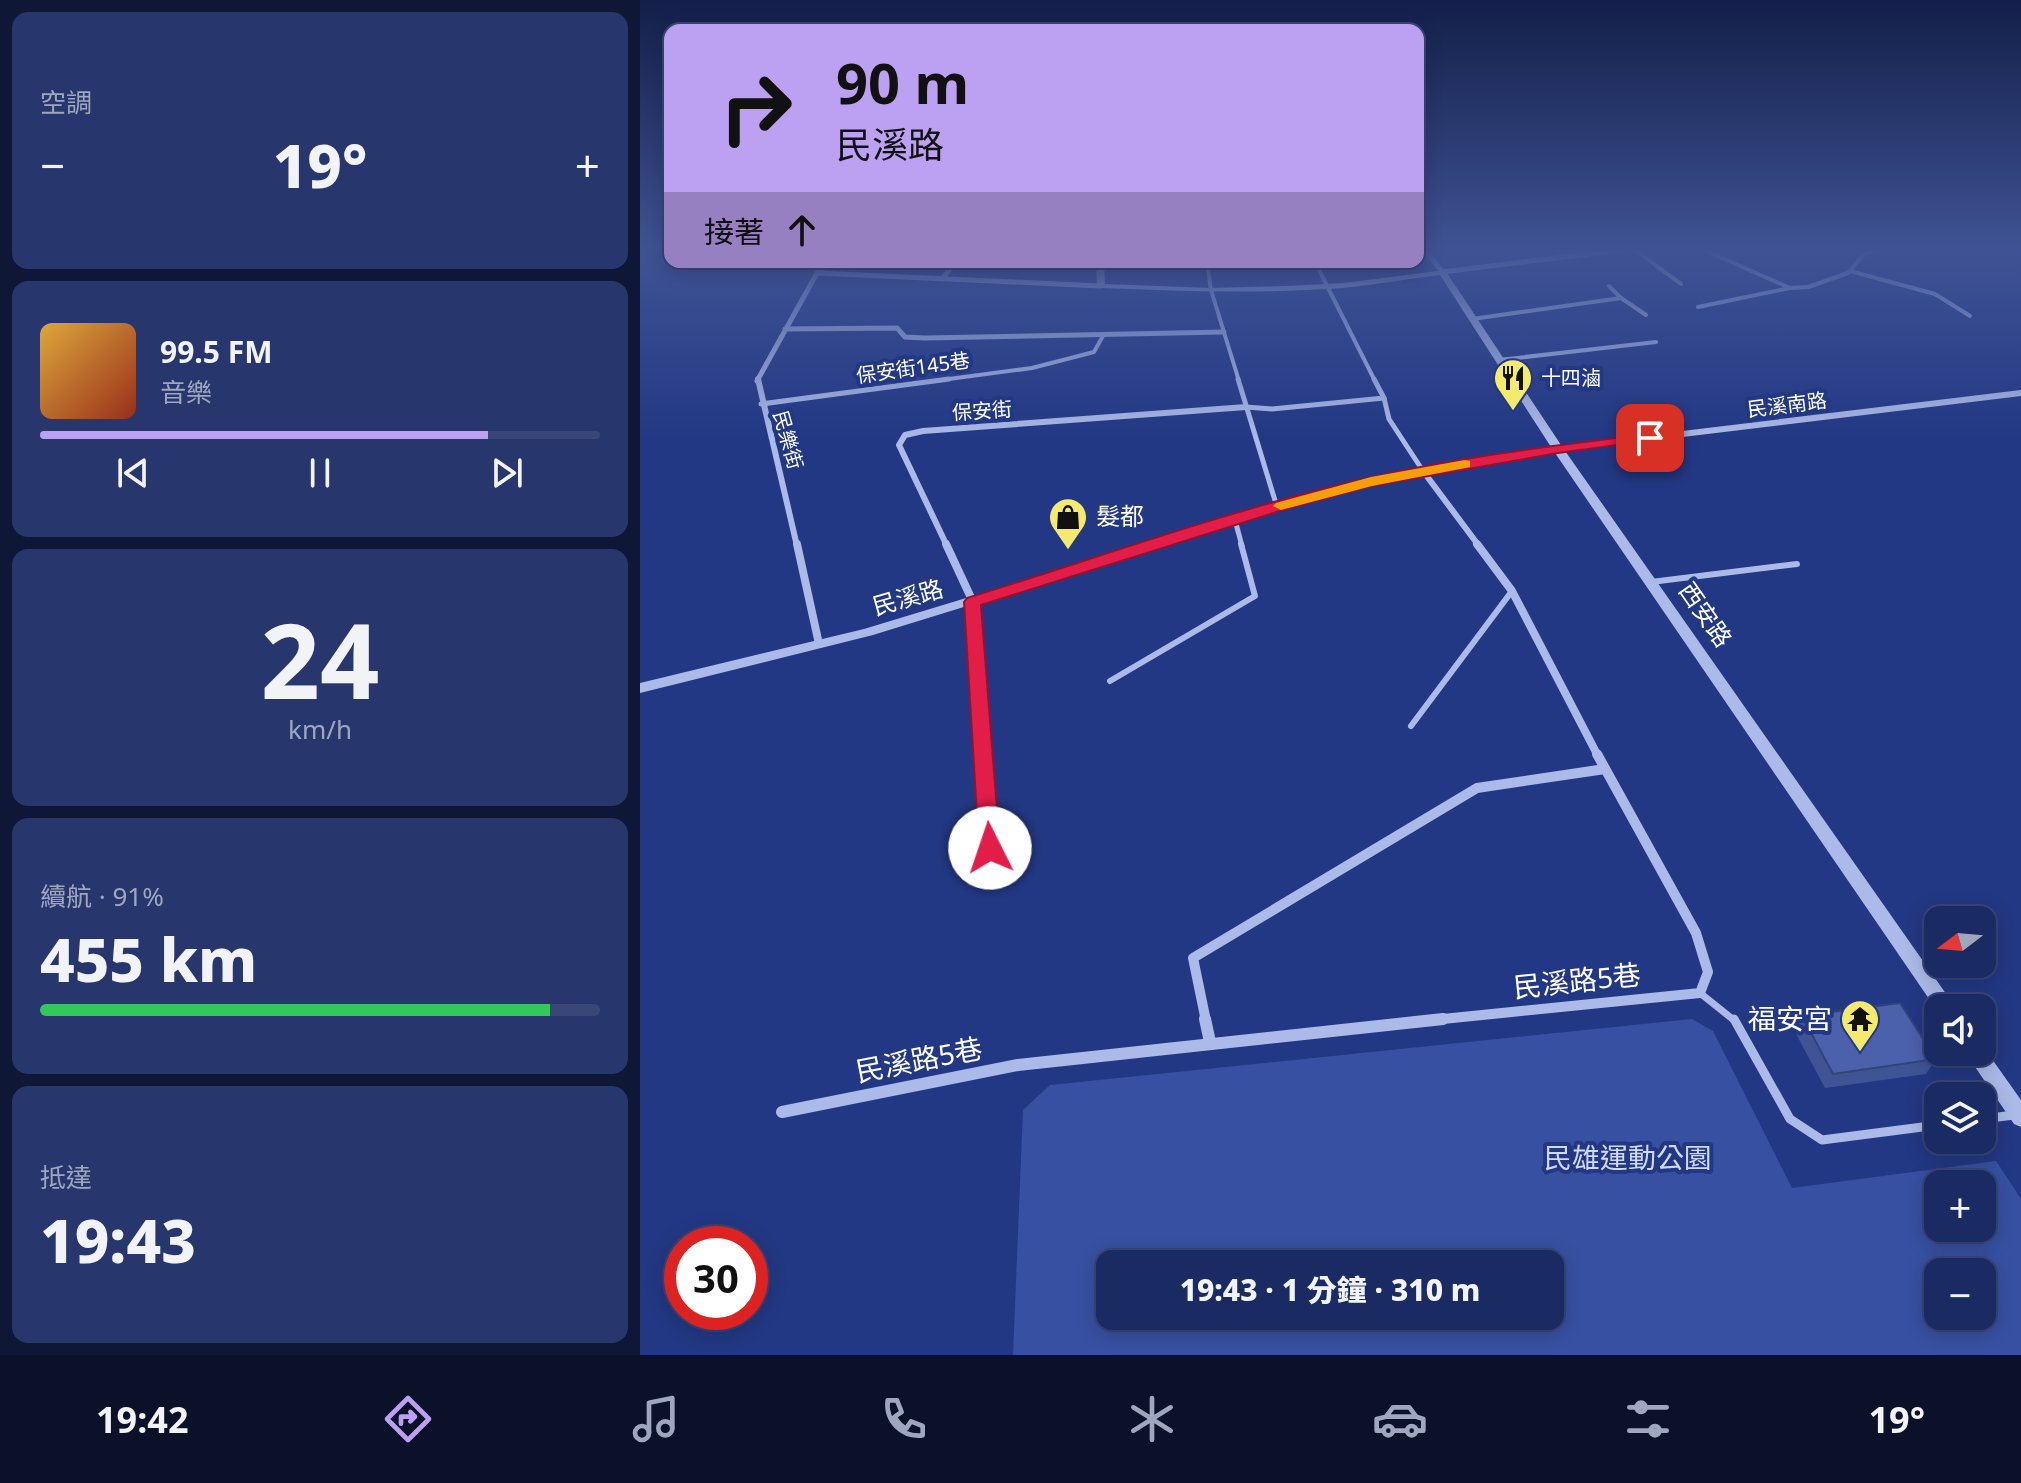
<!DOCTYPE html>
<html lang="zh-TW">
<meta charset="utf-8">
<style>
:root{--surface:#1a2a63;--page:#27366c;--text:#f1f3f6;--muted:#9fa7be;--line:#384678;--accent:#bca0f2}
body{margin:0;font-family:"Noto Sans","Noto Sans TC",sans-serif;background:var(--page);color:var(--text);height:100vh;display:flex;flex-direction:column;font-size:30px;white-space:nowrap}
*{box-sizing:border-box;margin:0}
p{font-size:26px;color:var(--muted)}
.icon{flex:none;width:44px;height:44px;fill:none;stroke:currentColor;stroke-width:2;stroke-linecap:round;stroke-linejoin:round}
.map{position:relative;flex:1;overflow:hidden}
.side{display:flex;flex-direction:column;gap:12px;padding:12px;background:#0e1736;width:640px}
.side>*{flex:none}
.guide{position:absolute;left:24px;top:24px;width:760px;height:244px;border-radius:16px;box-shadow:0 4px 20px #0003,0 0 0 2px var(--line);background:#bca0f2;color:#111;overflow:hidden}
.needle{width:52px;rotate:254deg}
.tools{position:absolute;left:1284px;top:906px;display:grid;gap:16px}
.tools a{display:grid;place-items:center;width:72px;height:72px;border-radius:16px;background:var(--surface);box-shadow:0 4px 20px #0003,0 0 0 2px var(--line);font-size:40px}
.speed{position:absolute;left:24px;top:1226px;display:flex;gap:16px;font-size:40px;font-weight:700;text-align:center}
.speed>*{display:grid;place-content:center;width:104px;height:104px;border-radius:50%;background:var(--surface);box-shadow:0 4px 20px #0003,0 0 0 2px var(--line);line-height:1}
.speed .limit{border:12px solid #d22;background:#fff;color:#111}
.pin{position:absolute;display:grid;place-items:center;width:68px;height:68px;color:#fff;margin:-34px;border-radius:16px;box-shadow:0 4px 12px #0006}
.me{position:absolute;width:88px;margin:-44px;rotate:356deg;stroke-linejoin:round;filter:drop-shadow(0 0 6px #0008)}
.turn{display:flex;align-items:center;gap:28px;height:168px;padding:0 40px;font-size:36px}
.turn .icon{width:104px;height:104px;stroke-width:2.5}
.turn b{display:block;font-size:56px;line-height:68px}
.then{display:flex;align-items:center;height:76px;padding:0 40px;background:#0003;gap:16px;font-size:30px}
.big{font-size:60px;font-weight:800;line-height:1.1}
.side .tile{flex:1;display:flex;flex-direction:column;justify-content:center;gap:12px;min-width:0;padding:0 28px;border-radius:16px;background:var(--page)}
.side .dial{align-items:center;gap:0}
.dial b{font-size:104px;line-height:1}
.song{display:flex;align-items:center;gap:24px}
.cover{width:96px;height:96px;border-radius:12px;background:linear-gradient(135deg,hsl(40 70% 55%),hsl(10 70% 35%))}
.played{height:8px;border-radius:4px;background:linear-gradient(90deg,var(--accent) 80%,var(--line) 80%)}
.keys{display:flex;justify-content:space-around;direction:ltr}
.heat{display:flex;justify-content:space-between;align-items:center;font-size:44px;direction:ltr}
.charge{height:12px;border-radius:6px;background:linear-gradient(90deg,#34c759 91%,var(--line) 0)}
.trip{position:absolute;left:456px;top:1250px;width:468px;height:80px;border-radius:16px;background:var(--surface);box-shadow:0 4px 20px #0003,0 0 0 2px var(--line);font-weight:800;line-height:80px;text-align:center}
.tabs{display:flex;height:128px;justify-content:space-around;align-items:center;background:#0a1128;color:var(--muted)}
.tabs .icon{width:56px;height:56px}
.tabs .active{color:var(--accent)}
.tabs b{font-size:36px;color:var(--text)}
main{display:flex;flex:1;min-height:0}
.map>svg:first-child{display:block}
.green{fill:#3750a1;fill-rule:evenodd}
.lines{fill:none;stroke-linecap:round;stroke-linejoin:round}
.service-far4{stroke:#abbae8;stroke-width:4}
.service-far3{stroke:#abbae8;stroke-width:5}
.service-far2{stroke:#abbae8;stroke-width:6}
.service-far1{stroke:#abbae8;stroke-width:7}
.service{stroke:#abbae8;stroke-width:9}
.minor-far4{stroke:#abbae8;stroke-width:5}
.minor-far3{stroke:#abbae8;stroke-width:6}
.minor-far2{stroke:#abbae8;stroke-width:8}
.minor-far1{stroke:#abbae8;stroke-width:10}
.minor{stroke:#abbae8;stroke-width:12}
.tertiary{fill:#abbae8;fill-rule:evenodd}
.wall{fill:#405394}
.building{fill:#4b61ac;stroke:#344478;stroke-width:2}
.route{fill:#e11d48;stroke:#92132f;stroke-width:2}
.slow{fill:#f59e0b}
.labels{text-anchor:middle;stroke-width:8;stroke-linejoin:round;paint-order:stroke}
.far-street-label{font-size:20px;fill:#fff;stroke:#233884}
.far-poi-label{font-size:20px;fill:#fff;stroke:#233884;text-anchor:start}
.poi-label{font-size:24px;fill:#fff;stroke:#233884;text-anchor:start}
.street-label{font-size:24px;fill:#fff;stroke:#233884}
.near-street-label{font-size:28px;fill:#fff;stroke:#233884}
.near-poi-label{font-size:28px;fill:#fff;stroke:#233884;text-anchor:end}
.near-park-label{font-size:28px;fill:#cfd9f6;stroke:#233884}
</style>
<main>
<section class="side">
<div class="tile"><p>空調</p>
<div class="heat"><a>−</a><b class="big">19°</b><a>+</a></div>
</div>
<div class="tile">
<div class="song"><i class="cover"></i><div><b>99.5 FM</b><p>音樂</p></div></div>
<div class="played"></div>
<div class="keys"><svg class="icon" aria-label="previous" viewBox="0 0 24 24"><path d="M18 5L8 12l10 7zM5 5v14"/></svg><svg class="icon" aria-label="pause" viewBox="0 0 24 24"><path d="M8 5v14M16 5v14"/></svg><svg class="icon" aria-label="next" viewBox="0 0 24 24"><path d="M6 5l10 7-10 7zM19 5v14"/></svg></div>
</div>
<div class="tile dial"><b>24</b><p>km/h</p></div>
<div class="tile"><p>續航 · 91%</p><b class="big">455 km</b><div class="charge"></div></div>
<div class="tile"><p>抵達</p><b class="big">19:43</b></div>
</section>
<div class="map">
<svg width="1381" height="1355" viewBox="0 0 1381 1355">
<rect width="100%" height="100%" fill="#233884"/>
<path class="green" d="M1052 1019 1073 1031 1152 1188 1356 1161 1381 1199V1355H373L383 1110 410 1085ZM1298 1184H1342V1228H1298ZM910 1264V1316H470V1264ZM1342 1272V1316H1298V1272Z"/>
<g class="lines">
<g class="service-far4">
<polyline points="935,249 946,256"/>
<polyline points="994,249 1041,284"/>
<polyline points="1062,249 1150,288 1168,287 1208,273 1224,254 1247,249"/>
<polyline points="567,262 571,290 599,381"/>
<polyline points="675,262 735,381"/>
<polyline points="1210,271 1295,294 1330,316"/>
<polyline points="969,286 981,298"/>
<polyline points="1058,307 1150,288"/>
<polyline points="832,319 981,298 1006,315"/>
<polyline points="859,360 1016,342"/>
<polyline points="294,381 392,368 454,352 464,334"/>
</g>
<g class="service-far3">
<polyline points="598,379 637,507"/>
<polyline points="744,398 749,419 783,471"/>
<polyline points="121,404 309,379"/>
<polyline points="606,407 632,409 744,398 734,379"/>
<polyline points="595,520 602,546"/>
</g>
<g class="service-far2">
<polyline points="1011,582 1157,564"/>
<polyline points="470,681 615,596 601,544"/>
<polyline points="771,726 872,591"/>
</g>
<polyline class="service-far1" points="1060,993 1095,1021"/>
<g class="service">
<polyline points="1094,1019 1150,1119 1182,1140 1298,1125"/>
<polyline points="1342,1119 1374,1115"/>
</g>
<g class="minor-far4">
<polyline points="785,249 802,272 988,249"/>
<polyline points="178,273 461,286"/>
<polyline points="303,278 315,262"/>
<polyline points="145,329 257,328 265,337 285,338 584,332"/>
<polyline points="117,381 177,273 190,262"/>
</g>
<g class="minor-far3">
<polyline points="118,379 157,546"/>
<polyline points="918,449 1381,393"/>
<polyline points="783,471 839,546"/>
<polyline points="307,546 259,445 265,435 283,431 606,407"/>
</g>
<g class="minor-far2">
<polyline points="157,544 179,644"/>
<polyline points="306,544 333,602 344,756"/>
<polyline points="837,544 872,591 958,756"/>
</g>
<g class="minor-far1">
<polyline points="343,754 350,848"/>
<polyline points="566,1021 553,958 837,788 965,769"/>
<polyline points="783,1021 1060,993 1068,972 1056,933 957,754"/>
</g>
<g class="minor">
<polyline points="565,1019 570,1042"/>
<polyline points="142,1112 378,1065 803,1019"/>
</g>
<g class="tertiary">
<path d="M456 262H464L465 284 571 288 645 286 704 283 805 270 923 448 1316 1008H1298V1012L915 453 732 485 641 509 233 635 0 693V683L224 629 633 505 727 480 911 447 800 275C767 279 734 285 702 288 621 294 541 291 461 288L457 286Z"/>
<polygon points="1342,1045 1381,1100 1381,1127 1374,1124 1329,1058 1326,1052 1342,1052"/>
</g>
</g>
<polygon class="wall" points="1162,1016 1296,1059 1286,1074 1185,1088 1155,1032"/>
<polygon class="building" points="1260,1003 1296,1059 1193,1074 1162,1016"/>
<linearGradient id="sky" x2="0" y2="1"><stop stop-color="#131f49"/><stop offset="0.57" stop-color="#3f5394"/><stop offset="1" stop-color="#3f5394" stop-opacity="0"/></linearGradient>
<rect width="1381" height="439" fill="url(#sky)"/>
<path class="route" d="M1010 434 1015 435V440L918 453 732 486 643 510 341 605 360 848 357 854 350 857 342 854 339 848 324 602 327 598C460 557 592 509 728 478 820 457 916 445 1010 434Z"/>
<polygon class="slow" points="825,460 830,461 830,467 732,486 641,510 633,506 636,503 731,477"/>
<defs>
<g id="restaurant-pin" transform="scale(2)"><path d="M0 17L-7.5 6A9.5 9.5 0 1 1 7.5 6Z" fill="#f4ea6e" stroke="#233884"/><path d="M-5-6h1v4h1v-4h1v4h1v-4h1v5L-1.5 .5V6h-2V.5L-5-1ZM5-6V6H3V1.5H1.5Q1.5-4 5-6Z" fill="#111"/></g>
<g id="shop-pin" transform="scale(2)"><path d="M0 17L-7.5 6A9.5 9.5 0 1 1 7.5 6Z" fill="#f4ea6e" stroke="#233884"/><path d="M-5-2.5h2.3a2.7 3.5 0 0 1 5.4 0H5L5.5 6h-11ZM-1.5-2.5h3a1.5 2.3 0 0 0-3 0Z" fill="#111"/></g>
<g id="temple-pin" transform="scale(2)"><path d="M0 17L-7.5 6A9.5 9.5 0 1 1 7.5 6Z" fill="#f4ea6e" stroke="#233884"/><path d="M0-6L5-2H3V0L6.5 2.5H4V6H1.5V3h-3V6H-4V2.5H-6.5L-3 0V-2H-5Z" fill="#111"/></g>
</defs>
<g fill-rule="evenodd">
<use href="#restaurant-pin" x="873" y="378"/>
<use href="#shop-pin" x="428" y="517"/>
<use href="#temple-pin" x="1220" y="1019"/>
</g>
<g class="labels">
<g class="far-street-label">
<text transform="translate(273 368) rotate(-8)" y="7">保安街145巷</text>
<text transform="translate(1147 405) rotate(-7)" y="7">民溪南路</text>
<text transform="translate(342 411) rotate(-4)" y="7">保安街</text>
<text transform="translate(148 440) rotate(74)" y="7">民樂街</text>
</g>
<g class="far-poi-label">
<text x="901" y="385">十四滷</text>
</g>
<g class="poi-label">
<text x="456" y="525">髮都</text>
</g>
<g class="street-label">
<text transform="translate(268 598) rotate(-16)" y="8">民溪路</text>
<text transform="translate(1065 615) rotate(55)" y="8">西安路</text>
</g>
<g class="near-street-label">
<text transform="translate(937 981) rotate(-6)" y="10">民溪路5巷</text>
<text transform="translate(279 1060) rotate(-11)" y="10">民溪路5巷</text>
</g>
<g class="near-poi-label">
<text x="1192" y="1029">福安宮</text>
</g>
<g class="near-park-label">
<text x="988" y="1168">民雄運動公園</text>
</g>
</g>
</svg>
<div class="tools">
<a><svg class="needle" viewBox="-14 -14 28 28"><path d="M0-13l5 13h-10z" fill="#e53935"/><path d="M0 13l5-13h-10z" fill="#9fa7be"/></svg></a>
<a><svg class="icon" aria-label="sound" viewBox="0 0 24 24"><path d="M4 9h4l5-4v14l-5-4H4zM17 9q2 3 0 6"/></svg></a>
<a><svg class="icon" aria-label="layers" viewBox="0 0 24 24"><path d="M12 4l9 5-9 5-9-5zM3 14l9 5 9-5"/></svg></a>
<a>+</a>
<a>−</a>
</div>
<div class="speed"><div class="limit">30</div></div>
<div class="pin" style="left:1010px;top:438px;background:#d93025"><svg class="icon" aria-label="arrive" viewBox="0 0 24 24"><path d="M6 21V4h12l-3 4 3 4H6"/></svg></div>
<svg class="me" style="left:350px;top:848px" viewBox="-20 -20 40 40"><circle r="19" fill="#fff"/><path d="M0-13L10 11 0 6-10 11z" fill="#e11d48"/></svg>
<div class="trip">19:43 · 1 分鐘 · 310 m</div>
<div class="guide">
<div class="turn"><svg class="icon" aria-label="right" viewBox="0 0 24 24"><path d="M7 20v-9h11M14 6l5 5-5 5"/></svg><div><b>90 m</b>民溪路</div></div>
<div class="then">接著<svg class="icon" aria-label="ahead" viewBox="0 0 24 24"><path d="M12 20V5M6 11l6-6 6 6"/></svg></div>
</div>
</div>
</main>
<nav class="tabs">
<b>19:42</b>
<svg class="icon active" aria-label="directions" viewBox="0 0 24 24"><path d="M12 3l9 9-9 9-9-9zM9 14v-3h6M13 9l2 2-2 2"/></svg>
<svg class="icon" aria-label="music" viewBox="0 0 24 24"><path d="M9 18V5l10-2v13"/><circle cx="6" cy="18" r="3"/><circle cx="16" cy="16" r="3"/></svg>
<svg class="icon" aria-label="phone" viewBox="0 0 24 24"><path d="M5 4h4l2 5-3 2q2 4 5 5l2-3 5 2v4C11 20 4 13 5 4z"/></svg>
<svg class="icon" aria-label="climate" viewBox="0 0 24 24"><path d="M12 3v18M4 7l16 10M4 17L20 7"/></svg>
<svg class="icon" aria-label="car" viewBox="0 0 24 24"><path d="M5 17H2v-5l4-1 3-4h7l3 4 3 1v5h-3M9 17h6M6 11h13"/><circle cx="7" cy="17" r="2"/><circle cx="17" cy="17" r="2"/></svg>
<svg class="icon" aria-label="filters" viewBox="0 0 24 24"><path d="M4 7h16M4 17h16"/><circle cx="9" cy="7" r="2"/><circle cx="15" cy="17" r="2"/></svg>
<b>19°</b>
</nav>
